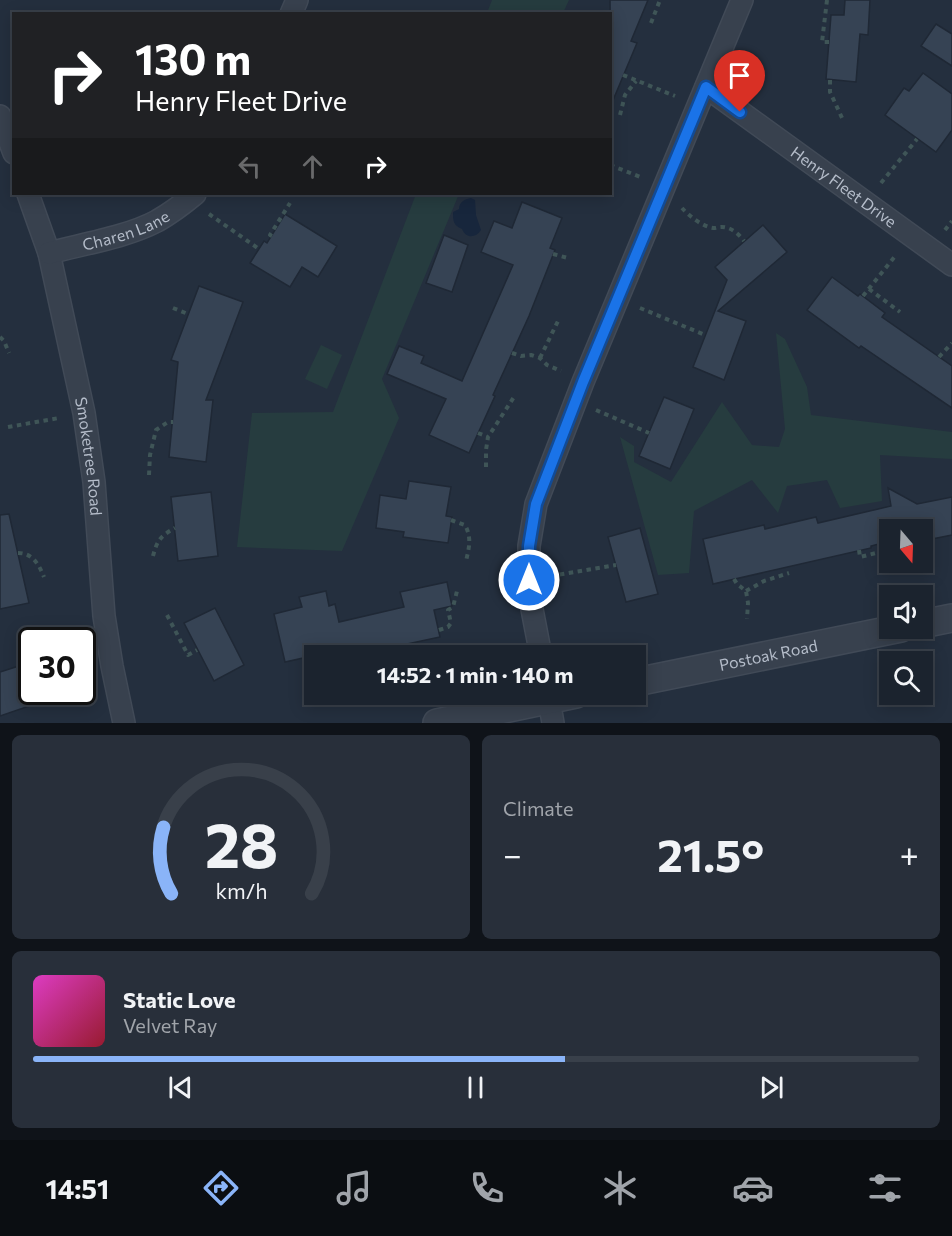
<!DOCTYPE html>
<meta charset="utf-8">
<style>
:root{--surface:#1b232e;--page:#282f3a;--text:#f1f3f6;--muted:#a0a4aa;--line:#39404a;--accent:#8ab4f8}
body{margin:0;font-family:Commissioner,sans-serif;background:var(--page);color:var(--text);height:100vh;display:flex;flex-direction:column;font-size:22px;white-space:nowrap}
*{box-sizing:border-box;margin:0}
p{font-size:20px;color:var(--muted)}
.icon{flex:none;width:33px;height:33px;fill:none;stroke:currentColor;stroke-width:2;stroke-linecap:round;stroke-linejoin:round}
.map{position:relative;height:723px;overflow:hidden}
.panel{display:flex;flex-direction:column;gap:12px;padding:12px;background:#0f1319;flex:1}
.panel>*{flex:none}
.guide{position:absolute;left:12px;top:12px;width:600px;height:183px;border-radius:0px;box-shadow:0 3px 15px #0003,0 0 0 2px var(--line);background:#202124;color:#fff;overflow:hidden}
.needle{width:39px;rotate:161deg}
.controls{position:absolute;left:879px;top:519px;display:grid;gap:12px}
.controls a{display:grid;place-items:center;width:54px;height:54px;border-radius:0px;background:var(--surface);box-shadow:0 3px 15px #0003,0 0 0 2px var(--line);font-size:30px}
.speed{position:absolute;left:18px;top:627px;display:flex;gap:12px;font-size:30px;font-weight:700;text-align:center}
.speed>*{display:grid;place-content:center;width:78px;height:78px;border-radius:50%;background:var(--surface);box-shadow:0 3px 15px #0003,0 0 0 2px var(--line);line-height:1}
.speed .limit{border:3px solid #111;border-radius:9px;background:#fff;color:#111}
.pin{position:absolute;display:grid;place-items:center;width:51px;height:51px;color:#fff;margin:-62px -26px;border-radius:50% 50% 50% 0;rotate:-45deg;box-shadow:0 0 6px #0007}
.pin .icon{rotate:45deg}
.me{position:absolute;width:66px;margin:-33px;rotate:0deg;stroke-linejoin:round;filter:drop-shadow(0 0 4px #0008)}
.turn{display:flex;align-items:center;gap:21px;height:126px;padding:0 24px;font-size:27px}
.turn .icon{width:78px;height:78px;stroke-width:2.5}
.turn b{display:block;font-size:42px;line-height:51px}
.lanes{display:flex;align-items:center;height:57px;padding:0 24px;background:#0003;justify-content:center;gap:30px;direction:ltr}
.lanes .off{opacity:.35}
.big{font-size:45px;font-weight:700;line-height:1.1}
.panel .tile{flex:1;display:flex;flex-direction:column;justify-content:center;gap:9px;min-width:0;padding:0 21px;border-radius:9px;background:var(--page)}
.panel .dial{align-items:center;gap:0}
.dial svg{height:156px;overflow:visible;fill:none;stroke:var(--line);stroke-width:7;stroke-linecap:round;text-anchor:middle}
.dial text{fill:var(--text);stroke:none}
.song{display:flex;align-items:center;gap:18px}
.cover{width:72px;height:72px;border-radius:9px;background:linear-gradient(135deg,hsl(310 70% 55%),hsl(350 70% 35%))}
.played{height:6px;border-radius:3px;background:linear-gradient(90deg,var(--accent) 60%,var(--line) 60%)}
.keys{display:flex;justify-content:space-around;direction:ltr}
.heat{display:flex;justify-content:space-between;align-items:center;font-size:33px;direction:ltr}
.panel .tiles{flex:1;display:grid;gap:12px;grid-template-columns:1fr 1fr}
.tile:last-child{grid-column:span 2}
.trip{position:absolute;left:304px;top:645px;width:342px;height:60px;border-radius:0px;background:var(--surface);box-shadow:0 3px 15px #0003,0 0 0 2px var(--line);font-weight:700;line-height:60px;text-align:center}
.menu{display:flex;height:96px;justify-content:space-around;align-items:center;background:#0b0e12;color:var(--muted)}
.menu .icon{width:42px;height:42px}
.menu .selected{color:var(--accent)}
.menu b{font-size:27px;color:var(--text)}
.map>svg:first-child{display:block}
.green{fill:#263c3f}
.water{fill:#17263c}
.building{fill:#364354;stroke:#1f2835;stroke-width:1.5}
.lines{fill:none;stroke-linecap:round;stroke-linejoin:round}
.minor-casing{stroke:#414a57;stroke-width:24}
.tertiary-casing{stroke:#414a57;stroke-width:30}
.path{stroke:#3f5557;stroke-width:4;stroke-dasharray:4.5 4.5;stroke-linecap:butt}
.minor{stroke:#38414e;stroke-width:21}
.tertiary{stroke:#38414e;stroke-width:27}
.route-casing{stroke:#114b97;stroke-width:15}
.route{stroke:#1a73e8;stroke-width:10}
.labels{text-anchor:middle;stroke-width:6;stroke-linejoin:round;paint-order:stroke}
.street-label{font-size:16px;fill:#b4bcc9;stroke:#1d2633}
</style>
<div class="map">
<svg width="952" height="723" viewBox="0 0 952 723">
<rect width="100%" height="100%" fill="#242f3e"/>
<g class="green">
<polygon points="492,0 569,0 563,13 487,13"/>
<polygon points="416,194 459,194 382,379 399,418 342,551 237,547 252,413 333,412"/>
<polygon points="776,333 785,339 807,387 811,415 952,432 952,459 880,455 882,501 840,508 827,480 787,486 778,513 752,480 694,511 689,573 658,575 620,437 634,446 634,462 671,482 722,402 752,445 779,447 785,429"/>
<polygon points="321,345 342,355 327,389 305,379"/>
</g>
<path class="water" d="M471 198 475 200 476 215 481 230C476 238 466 239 462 229 453 225 453 221 453 212L459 209C459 202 465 199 471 198Z"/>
<g class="building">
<polygon points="610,0 648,0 631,41 637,43 611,105"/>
<polygon points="845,0 870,0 868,35 860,34 856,82 826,79 831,15 844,15"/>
<polygon points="936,24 952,34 952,66 921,46"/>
<polygon points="923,73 952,94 952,130 936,152 885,115 904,88 909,91"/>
<polygon points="522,202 562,218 550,248 555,250 529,316 493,395 495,396 469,453 429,435 446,399 387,374 399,346 424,356 421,363 462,381 513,265 481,252 494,221 512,228"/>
<polygon points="285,214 337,246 318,277 302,267 290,287 250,263 264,241 267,243"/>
<polygon points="763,225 787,252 718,311 746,321 724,380 693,367 727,280 715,267"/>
<polygon points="444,235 468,245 452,292 426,283"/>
<polygon points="832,277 858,296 860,294 885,313 882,317 952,366 952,408 861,346 859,348 807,310"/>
<polygon points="199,286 243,302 206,400 213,400 206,462 169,457 178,362 171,360"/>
<polygon points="664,397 694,409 670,469 639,456"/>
<polygon points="409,481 451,487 446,516 452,517 448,543 403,537 404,532 376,528 380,495 406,499"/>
<polygon points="888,488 917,504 952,497 952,535 922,541 922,530 890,530 890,541 871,546 871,548 713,584 703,539 764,525 765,529 816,517 818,523 891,506"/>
<polygon points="211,492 218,556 178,561 171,497"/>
<polygon points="9,514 29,603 0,609 0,515"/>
<polygon points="640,528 658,594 626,602 608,537"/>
<polygon points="447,582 452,606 434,610 440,637 379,650 379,647 341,656 312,656 285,662 274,614 302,607 299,597 326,591 329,606 335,604 339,622 404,607 400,592"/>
<polygon points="215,608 244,665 214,681 184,623"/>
<polygon points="25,664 32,684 32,692 34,692 38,703 0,716 0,672"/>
</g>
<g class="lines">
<g class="minor-casing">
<g id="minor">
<polyline points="291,14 297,0"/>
<path id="s1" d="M706 87 952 265"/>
<polyline points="0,116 14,153"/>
<path id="s2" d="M28 194 49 253 84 413 94 482 104 616 112 666 124 723"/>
<path id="s3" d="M49 253C83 244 127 237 157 221 171 213 183 204 195 194"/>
<polyline points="541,656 531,604 529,580 529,546 536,504 583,382 742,0"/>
<polyline points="548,694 553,723"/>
</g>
</g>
<g class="tertiary-casing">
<g id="tertiary">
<polyline points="922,624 952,618"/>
<path id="s4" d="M636 682 901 628"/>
<polyline points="437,723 576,694"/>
</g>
</g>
<g class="path">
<polyline points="827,0 822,42 829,42"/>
<polyline points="218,14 219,13"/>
<polyline points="651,23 660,0"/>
<polyline points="623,75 675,96"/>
<polyline points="830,80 830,92 843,120"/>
<polyline points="620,115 625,95 636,81"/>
<polyline points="610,165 643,178"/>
<polyline points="881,183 917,139"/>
<path d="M682 208C689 216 704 228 715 228 717 228 718 227 720 227 730 226 739 234 744 241"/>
<polyline points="209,214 259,249"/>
<polyline points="945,230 952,221"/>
<polyline points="272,236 270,235 290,203"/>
<polyline points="553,254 568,258"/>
<polyline points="869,289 900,312"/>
<polyline points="863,296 896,255"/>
<polyline points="173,308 188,314"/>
<polyline points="640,308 705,335"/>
<polyline points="0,337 4,341 9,353"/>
<polyline points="512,353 521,356 531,355 540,358 547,365 561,371"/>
<polyline points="939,357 952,343"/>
<polyline points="540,358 559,319"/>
<polyline points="596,410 649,433"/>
<polyline points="8,427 59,418"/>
<polyline points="478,433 488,437"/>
<polyline points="486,467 486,450 488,437 514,397"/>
<polyline points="149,475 150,455 156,430 168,422 173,422"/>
<path d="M451 520 465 525C472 538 469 548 466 561"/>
<polyline points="859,550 860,557 880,552"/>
<path d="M18 553C33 553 39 565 44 577"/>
<path d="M153 556C157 541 160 536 175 528"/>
<polyline points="551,576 616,565"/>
<polyline points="734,579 737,584 746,591 748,603 747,619"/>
<polyline points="746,591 764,581 789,573"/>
<polyline points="167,615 188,655 197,650"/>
<polyline points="439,630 448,627 451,623 448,610 453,607 457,591"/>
<polyline points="328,694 330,703"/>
</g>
<use href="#minor" class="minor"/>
<use href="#tertiary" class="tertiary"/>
</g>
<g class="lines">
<g class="route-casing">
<polyline id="route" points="529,580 529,546 536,504 583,382 706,87 740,112"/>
</g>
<use href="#route" class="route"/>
</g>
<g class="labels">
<g class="street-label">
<text dy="6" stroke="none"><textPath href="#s1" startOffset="170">Henry Fleet Drive</textPath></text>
<text dy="6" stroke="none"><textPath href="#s3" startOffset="80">Charen Lane</textPath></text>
<text dy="6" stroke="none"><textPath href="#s2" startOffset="270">Smoketree Road</textPath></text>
<text dy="6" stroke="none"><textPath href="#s4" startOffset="135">Postoak Road</textPath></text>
</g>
</g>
</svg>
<div class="controls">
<a><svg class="needle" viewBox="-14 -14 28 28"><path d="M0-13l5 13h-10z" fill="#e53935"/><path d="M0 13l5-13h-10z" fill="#a0a4aa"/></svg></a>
<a><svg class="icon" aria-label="sound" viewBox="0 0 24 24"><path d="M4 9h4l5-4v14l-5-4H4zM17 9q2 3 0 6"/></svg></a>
<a><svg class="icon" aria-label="search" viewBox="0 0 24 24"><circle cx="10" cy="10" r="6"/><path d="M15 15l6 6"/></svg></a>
</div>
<div class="speed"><div class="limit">30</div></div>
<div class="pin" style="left:740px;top:112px;background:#d93025"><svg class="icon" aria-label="arrive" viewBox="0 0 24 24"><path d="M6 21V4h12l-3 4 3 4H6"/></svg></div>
<svg class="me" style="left:529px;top:580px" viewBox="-20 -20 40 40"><circle r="17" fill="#1a73e8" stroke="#fff" stroke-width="3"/><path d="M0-11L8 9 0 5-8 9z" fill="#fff"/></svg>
<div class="trip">14:52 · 1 min · 140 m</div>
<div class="guide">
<div class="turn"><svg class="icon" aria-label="right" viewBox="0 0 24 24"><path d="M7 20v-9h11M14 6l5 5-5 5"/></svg><div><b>130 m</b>Henry Fleet Drive</div></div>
<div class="lanes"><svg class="icon off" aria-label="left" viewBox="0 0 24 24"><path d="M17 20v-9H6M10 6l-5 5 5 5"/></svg><svg class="icon off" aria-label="ahead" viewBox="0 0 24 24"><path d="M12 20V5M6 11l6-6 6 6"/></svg><svg class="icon" aria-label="right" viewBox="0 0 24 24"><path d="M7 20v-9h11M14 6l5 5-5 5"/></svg></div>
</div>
</div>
<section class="panel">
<div class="tiles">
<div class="tile dial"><svg viewBox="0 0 100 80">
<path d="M14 69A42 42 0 1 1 86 69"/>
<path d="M14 69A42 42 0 0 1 10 35" stroke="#8ab4f8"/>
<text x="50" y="56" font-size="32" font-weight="700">28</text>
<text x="50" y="72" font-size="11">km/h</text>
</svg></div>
<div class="tile"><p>Climate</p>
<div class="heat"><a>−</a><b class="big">21.5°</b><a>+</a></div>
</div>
<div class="tile">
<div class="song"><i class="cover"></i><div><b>Static Love</b><p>Velvet Ray</p></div></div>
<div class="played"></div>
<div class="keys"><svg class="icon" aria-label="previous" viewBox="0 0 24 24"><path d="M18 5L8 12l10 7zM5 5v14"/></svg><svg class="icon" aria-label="pause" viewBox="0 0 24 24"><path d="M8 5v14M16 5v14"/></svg><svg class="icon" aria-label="next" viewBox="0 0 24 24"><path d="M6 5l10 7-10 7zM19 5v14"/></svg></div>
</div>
</div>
</section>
<nav class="menu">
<b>14:51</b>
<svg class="icon selected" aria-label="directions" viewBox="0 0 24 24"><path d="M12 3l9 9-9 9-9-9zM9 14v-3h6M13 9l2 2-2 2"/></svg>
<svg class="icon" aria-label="music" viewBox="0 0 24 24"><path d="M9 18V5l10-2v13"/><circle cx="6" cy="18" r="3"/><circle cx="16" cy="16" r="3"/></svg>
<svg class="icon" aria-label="phone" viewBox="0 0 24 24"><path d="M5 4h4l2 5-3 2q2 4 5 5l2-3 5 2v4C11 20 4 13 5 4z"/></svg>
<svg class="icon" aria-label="climate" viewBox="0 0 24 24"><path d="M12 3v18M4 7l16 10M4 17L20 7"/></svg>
<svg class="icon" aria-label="car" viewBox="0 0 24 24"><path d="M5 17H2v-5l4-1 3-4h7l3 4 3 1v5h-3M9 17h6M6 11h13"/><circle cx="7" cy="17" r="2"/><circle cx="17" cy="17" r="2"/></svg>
<svg class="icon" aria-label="filters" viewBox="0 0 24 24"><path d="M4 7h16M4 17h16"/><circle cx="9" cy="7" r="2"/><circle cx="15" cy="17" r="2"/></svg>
</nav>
